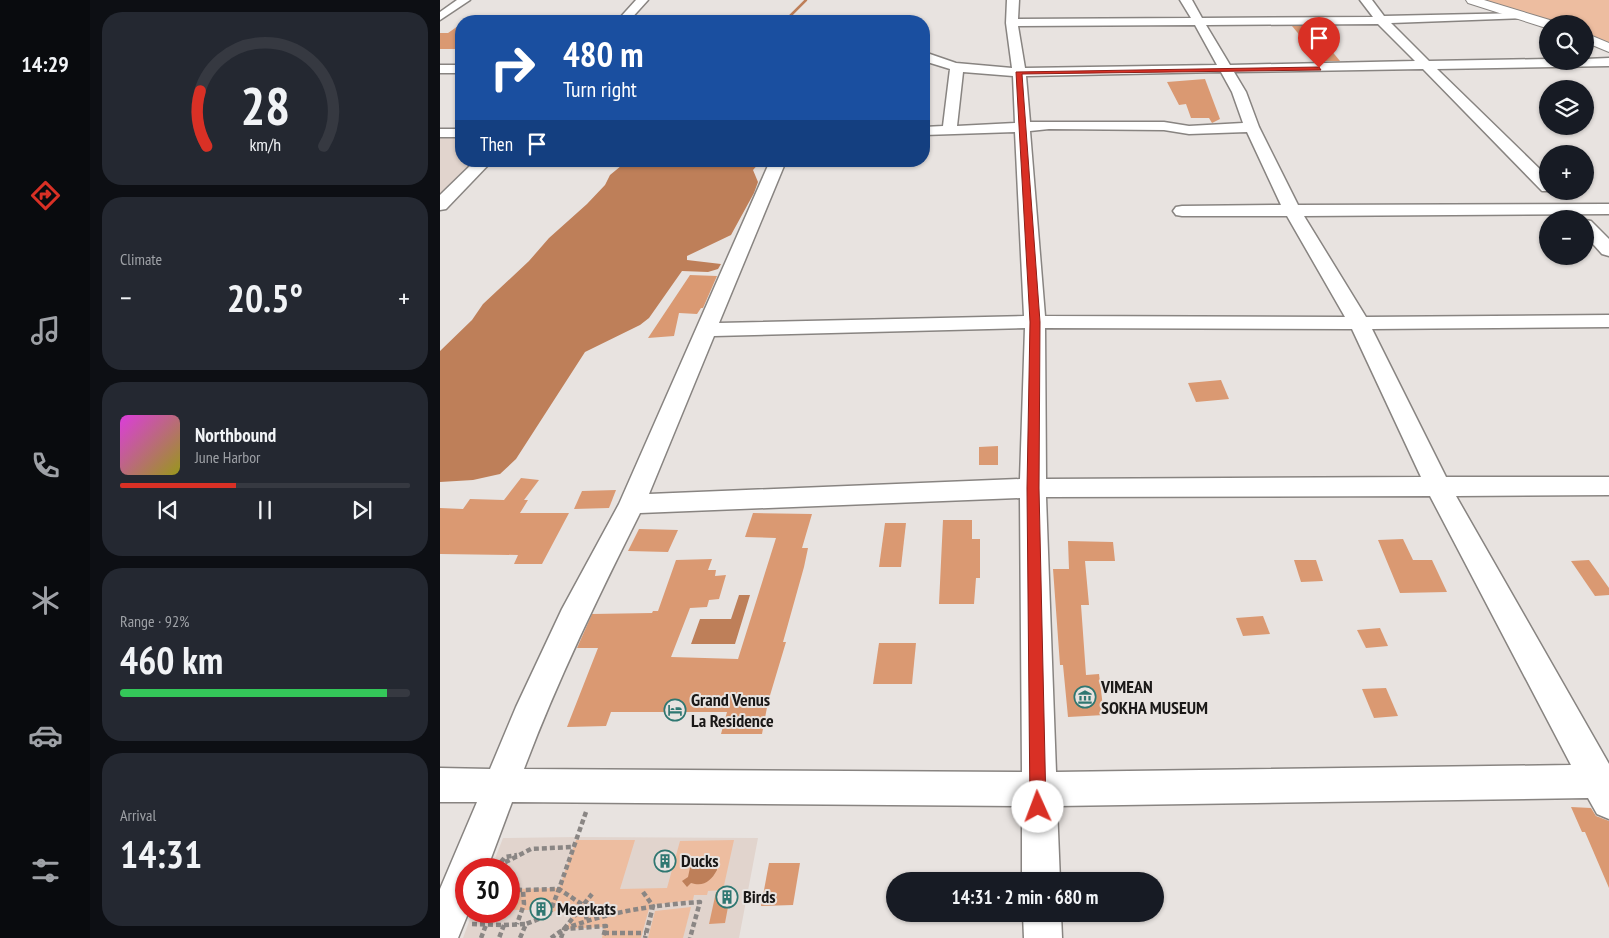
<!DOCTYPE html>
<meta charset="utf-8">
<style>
:root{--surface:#171b24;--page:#242831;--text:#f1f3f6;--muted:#9ea1a6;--line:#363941;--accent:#d93025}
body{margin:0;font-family:"PT Sans Narrow",sans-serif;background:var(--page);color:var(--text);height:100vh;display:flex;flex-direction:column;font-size:19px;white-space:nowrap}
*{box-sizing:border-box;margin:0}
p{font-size:16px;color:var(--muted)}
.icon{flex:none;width:28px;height:28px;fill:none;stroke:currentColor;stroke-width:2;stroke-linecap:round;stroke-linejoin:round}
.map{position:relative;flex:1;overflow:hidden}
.details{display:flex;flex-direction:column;gap:12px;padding:12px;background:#0d0f14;width:350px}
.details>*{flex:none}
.top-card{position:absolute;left:15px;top:15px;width:475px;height:152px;border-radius:20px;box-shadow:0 1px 4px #0004;background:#1a4fa0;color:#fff;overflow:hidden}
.fabs{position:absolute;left:1099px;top:15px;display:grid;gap:10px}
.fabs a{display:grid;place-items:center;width:55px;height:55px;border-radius:50%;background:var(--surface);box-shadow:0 1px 4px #0004;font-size:25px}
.speed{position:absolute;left:15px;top:858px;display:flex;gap:10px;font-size:25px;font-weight:700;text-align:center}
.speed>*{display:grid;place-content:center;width:65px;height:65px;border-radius:50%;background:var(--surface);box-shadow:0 1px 4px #0004;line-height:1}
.speed .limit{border:8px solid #d22;background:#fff;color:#111}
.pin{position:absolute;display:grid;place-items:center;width:42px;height:42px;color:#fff;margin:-51px -21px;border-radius:50% 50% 50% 0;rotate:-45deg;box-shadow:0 0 5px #0007}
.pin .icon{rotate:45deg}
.me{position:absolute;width:55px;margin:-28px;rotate:358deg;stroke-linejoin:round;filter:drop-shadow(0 0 4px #0008)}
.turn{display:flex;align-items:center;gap:18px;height:105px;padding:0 25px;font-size:22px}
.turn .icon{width:65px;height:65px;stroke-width:2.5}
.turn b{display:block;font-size:35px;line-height:42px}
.then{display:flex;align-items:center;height:48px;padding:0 25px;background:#0003;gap:10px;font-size:19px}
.big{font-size:38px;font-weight:800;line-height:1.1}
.details .widget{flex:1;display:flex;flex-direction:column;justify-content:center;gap:8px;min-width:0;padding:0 18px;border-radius:20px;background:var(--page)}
.details .dial{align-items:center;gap:0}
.dial svg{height:130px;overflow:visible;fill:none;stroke:var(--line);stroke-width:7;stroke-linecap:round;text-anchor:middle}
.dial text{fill:var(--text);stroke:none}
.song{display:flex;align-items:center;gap:15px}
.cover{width:60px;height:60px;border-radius:8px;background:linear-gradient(135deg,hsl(300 70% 55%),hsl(60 70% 35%))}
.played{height:5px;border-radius:2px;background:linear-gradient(90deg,var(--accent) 40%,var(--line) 40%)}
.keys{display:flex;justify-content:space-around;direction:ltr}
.heat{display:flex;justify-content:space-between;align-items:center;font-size:28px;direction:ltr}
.charge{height:8px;border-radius:4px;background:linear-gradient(90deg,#34c759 92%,var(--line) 0)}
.trip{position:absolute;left:446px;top:872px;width:278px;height:50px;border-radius:25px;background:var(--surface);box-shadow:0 1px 4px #0004;font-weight:800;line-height:50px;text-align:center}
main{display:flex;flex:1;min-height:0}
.menu{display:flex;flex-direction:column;width:90px;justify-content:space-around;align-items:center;background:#090b0e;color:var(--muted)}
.menu .icon{width:35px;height:35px}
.menu .selected{color:var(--accent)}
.menu b{font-size:22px;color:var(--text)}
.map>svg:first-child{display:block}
.built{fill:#e1d4cd}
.green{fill:#edbda0}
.water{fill:#be7f59}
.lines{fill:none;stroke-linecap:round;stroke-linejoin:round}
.stream{stroke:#be7f59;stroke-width:2.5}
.building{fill:#da9972}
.minor-casing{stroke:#888481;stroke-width:3}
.major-casing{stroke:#888481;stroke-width:2}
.path-far1{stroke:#8a8684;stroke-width:1;stroke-dasharray:2 1;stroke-linecap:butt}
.path{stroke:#8a8684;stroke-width:4.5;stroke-dasharray:5 3;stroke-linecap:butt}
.minor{fill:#fff;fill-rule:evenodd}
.major{fill:#fff;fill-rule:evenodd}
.route{fill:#d93025;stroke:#8d1f18}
.labels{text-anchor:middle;stroke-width:4;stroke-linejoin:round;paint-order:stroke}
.near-poi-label{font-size:18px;font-weight:bold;fill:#1a1817;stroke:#e8e3e0;text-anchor:start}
</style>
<main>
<nav class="menu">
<b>14:29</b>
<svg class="icon selected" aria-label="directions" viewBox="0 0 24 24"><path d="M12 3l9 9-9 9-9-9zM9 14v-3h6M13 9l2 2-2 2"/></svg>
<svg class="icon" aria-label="music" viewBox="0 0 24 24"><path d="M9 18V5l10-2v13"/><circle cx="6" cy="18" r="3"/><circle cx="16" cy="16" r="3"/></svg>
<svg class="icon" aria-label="phone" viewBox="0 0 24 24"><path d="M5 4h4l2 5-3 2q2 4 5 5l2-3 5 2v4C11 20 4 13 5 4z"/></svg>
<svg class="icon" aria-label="climate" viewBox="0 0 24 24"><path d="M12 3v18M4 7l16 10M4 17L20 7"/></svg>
<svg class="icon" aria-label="car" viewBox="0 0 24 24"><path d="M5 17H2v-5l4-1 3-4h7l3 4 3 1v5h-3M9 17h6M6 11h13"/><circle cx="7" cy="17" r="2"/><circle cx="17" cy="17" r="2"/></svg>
<svg class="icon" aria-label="filters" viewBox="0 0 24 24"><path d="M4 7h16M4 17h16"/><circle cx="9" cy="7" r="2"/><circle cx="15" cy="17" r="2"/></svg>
</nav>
<section class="details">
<div class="widget dial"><svg viewBox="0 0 100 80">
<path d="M14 69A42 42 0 1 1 86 69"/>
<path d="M14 69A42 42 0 0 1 10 35" stroke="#d93025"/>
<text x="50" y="56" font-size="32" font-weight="700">28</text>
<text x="50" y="72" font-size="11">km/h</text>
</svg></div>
<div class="widget"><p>Climate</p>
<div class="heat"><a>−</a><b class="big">20.5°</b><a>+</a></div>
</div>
<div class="widget">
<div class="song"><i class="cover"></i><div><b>Northbound</b><p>June Harbor</p></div></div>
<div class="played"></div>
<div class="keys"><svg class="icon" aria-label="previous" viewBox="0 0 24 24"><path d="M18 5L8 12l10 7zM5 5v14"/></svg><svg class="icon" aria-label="pause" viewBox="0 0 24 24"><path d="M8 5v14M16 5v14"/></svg><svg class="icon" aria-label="next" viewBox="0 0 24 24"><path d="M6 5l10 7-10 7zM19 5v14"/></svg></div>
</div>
<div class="widget"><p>Range · 92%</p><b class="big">460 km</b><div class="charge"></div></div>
<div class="widget"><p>Arrival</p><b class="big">14:31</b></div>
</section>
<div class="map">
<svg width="1169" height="938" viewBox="0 0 1169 938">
<rect width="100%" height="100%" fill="#e8e3e0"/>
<g class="built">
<polygon points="21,134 21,161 41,161 0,202 0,135"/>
<polygon points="137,837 318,838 299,938 23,938 33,911 69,911 69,869 51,869 63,838"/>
</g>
<g class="green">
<polygon points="1032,0 1169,0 1169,48 1145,37 1145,24 1107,24"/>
<path d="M136 840H195L180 889 227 888 240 841 294 840 283 890 268 891 267 895H254L253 900 210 905 201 938H162L164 927 126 929 138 905C123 904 110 917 95 915L96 910H69V889L119 888Z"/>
<polygon points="251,907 243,938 208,938 215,911"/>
</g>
<g class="water">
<polygon points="187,161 321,161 313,170 318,182 314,193 291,235 247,256 247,260 281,264 278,269 268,272 242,271 209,318 200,325 145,352 76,459 60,474 33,480 0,482 0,351 32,320 43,304 89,261 109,238 147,204 165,185 170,175"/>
<polygon points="299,595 310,595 295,644 251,644 260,619 291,619"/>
<path d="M265 855C275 857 277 860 277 870 271 881 264 887 251 883L247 887 242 881 248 877 251 863Z"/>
</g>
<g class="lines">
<polyline class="stream" points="345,21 366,0"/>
</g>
<g class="building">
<polygon points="21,24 21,49 0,49 0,33 8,33"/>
<polygon points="852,26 871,26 900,61 881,61"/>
<polygon points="765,79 780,119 772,123 769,118 751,118 746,104 739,105 727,82"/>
<polygon points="250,275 277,276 263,308 261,308 257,314 239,313 234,336 208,338"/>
<polygon points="781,380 789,399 756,402 748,383"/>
<polygon points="558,446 558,465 539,465 539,447"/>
<polygon points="81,478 99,480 84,500 88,500 80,513 129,513 102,564 74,564 78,555 0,554 0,508 23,509 30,499 64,500"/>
<polygon points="176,490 169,508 134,509 142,491"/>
<polygon points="313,513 372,514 362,548 368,548 364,567 343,642 346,642 328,702 322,734 281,734 287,712 171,712 166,726 127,727 158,648 137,648 152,614 212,613 213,611 218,611 236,560 272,559 268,570 276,570 275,576 286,575 279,599 269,600 267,607 250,608 231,657 298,659 336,538 305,537"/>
<polygon points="503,520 532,520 532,539 540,539 540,578 536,578 534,604 499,604"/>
<polygon points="445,523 466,523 461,567 439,567"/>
<polygon points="199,529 238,530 228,552 188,551"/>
<polygon points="963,539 973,560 992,560 1007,592 960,593 938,540"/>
<polygon points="628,541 673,542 675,561 645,561 649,605 641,605 646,675 659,674 664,715 628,717 623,665 620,665 613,569 629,569"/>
<polygon points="854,560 876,560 883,581 861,582"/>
<polygon points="1149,560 1169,588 1169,595 1155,596 1131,561"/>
<polygon points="823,616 830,634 803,636 796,618"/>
<polygon points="940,628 948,646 926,648 917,630"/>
<polygon points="439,643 476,643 472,684 433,684"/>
<polygon points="946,688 958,716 934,718 922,689"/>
<polygon points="1131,807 1151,808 1156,816 1169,821 1169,888 1145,832 1142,832"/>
<polygon points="329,863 360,863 353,905 321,906"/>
<polygon points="291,891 285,923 269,924 276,892"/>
</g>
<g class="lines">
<g class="minor-casing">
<g id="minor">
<polygon points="17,0 30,0 0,20 0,12"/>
<polygon points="196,0 208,0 189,21 177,21"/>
<path d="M567 0H579L578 19 751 18 740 0H752L762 18 933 17 920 0H932L944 16 1083 13 1089 16 1087 18 951 23 989 61 1108 59V61H1145V59L1169 58V66L997 69 1108 177V191H1111H1102L983 69 794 72 806 92 819 127 858 205 1169 204V214L864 216 926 317 1169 315V327L932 329 1006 477H1169V495L1016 496 1169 764V819L1157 814 1148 798 617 806 620 881H582V806L72 802 47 869H26V911H29L18 938H0V889L37 802H0V768L50 769 76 707 122 609 179 504 330 161H346L279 323 584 316 575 132 484 135V127L503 126 510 69 484 61V52L516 63 572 68 566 23ZM938 24 975 61 790 65 766 25ZM755 25 777 65 585 68 578 26ZM523 72 573 76 575 123 517 126ZM781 72 792 92 803 123 749 126 724 122H590L586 76ZM609 129 724 130 749 134 807 132 841 205 742 206 736 207 733 211 736 215 742 216H847L905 317 605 316 590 131ZM585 328 580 479 209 494 274 336ZM605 328 912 329 981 477 606 479ZM990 496 1131 765 616 772 606 497ZM580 498 582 772 84 769C117 681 158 597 200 513Z"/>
<rect x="0" y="65" width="21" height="8"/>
<rect x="0" y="129" width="21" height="8"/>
<polygon points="35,161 52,161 6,209 0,210 0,195"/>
<polygon points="1145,220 1151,221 1169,239 1169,256 1162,254 1145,235"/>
<polygon points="583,914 621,914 622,938 584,938"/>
</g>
</g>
<g class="major-casing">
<g id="major">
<polygon points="1026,0 1044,0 1113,21 1114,24 1108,24 1108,28 1103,27 1028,3"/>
<polygon points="1145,33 1169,43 1169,52 1145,42"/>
</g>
</g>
<polyline class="path-far1" points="70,21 162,21"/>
<g class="path">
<polyline points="146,812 119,889 143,905 147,920"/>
<polyline points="61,862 65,857 77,855"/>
<polyline points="58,866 91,849 133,847"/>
<polyline points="69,889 83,890 84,904 77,924"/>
<polyline points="203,892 213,906 205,938"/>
<polyline points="32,924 64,925 59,938"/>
<polyline points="64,925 86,924"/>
<path d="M124 929C168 912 213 905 260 902L250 938"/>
<polyline points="164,933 206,933"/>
<polyline points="41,938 46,925"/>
<polyline points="80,938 86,924 109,915 119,889 83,890"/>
<polyline points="111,938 124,929 152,894"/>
<polyline points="121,938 124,929 166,926 163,938"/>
</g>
<use href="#minor" class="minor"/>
<use href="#major" class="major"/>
</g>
<polygon class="route" points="879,67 881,70 582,74 600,322 599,488 606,807 604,813 598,815 593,813 590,807 587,488 590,322 576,72"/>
<defs>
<g id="museum-ring" transform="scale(1.125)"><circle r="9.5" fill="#e8e3e0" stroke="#2f7771" stroke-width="1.5"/><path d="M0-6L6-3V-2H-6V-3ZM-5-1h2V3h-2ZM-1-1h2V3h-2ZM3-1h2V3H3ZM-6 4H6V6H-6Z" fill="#2f7771"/></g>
<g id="hotel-ring" transform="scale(1.125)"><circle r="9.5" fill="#e8e3e0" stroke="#2f7771" stroke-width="1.5"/><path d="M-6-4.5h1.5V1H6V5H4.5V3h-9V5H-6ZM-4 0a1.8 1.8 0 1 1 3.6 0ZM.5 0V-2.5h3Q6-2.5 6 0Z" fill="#2f7771"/></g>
<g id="building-ring" transform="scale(1.125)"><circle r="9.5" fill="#e8e3e0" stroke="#2f7771" stroke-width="1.5"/><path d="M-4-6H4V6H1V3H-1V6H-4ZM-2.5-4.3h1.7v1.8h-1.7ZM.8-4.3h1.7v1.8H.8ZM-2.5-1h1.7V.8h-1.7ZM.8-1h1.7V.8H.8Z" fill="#2f7771"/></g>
</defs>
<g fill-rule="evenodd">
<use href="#museum-ring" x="645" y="697"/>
<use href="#hotel-ring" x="235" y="710"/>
<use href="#building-ring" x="225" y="861"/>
<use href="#building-ring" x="287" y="897"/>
<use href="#building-ring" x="101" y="909"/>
</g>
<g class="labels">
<g class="near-poi-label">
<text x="661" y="693">VIMEAN<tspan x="661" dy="21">SOKHA MUSEUM</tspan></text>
<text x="251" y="706">Grand Venus<tspan x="251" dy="21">La Residence</tspan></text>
<text x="241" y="867">Ducks</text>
<text x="303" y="903">Birds</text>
<text x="117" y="915">Meerkats</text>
</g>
</g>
</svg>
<div class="fabs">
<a><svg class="icon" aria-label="search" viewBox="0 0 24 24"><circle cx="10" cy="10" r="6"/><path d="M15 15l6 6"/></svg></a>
<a><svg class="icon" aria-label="layers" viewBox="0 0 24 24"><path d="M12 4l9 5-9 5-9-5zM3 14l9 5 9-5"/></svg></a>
<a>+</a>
<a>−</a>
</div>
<div class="speed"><div class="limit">30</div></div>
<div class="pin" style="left:879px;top:68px;background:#d93025"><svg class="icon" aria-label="arrive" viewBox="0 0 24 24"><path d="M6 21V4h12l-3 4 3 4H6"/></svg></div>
<svg class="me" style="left:598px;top:807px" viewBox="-20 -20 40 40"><circle r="19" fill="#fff"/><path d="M0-13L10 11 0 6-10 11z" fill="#d93025"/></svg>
<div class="trip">14:31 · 2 min · 680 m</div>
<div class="top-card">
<div class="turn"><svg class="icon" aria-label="right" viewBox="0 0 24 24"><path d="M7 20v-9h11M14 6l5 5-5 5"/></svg><div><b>480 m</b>Turn right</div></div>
<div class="then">Then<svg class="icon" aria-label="arrive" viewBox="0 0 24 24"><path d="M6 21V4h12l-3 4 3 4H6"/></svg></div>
</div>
</div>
</main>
